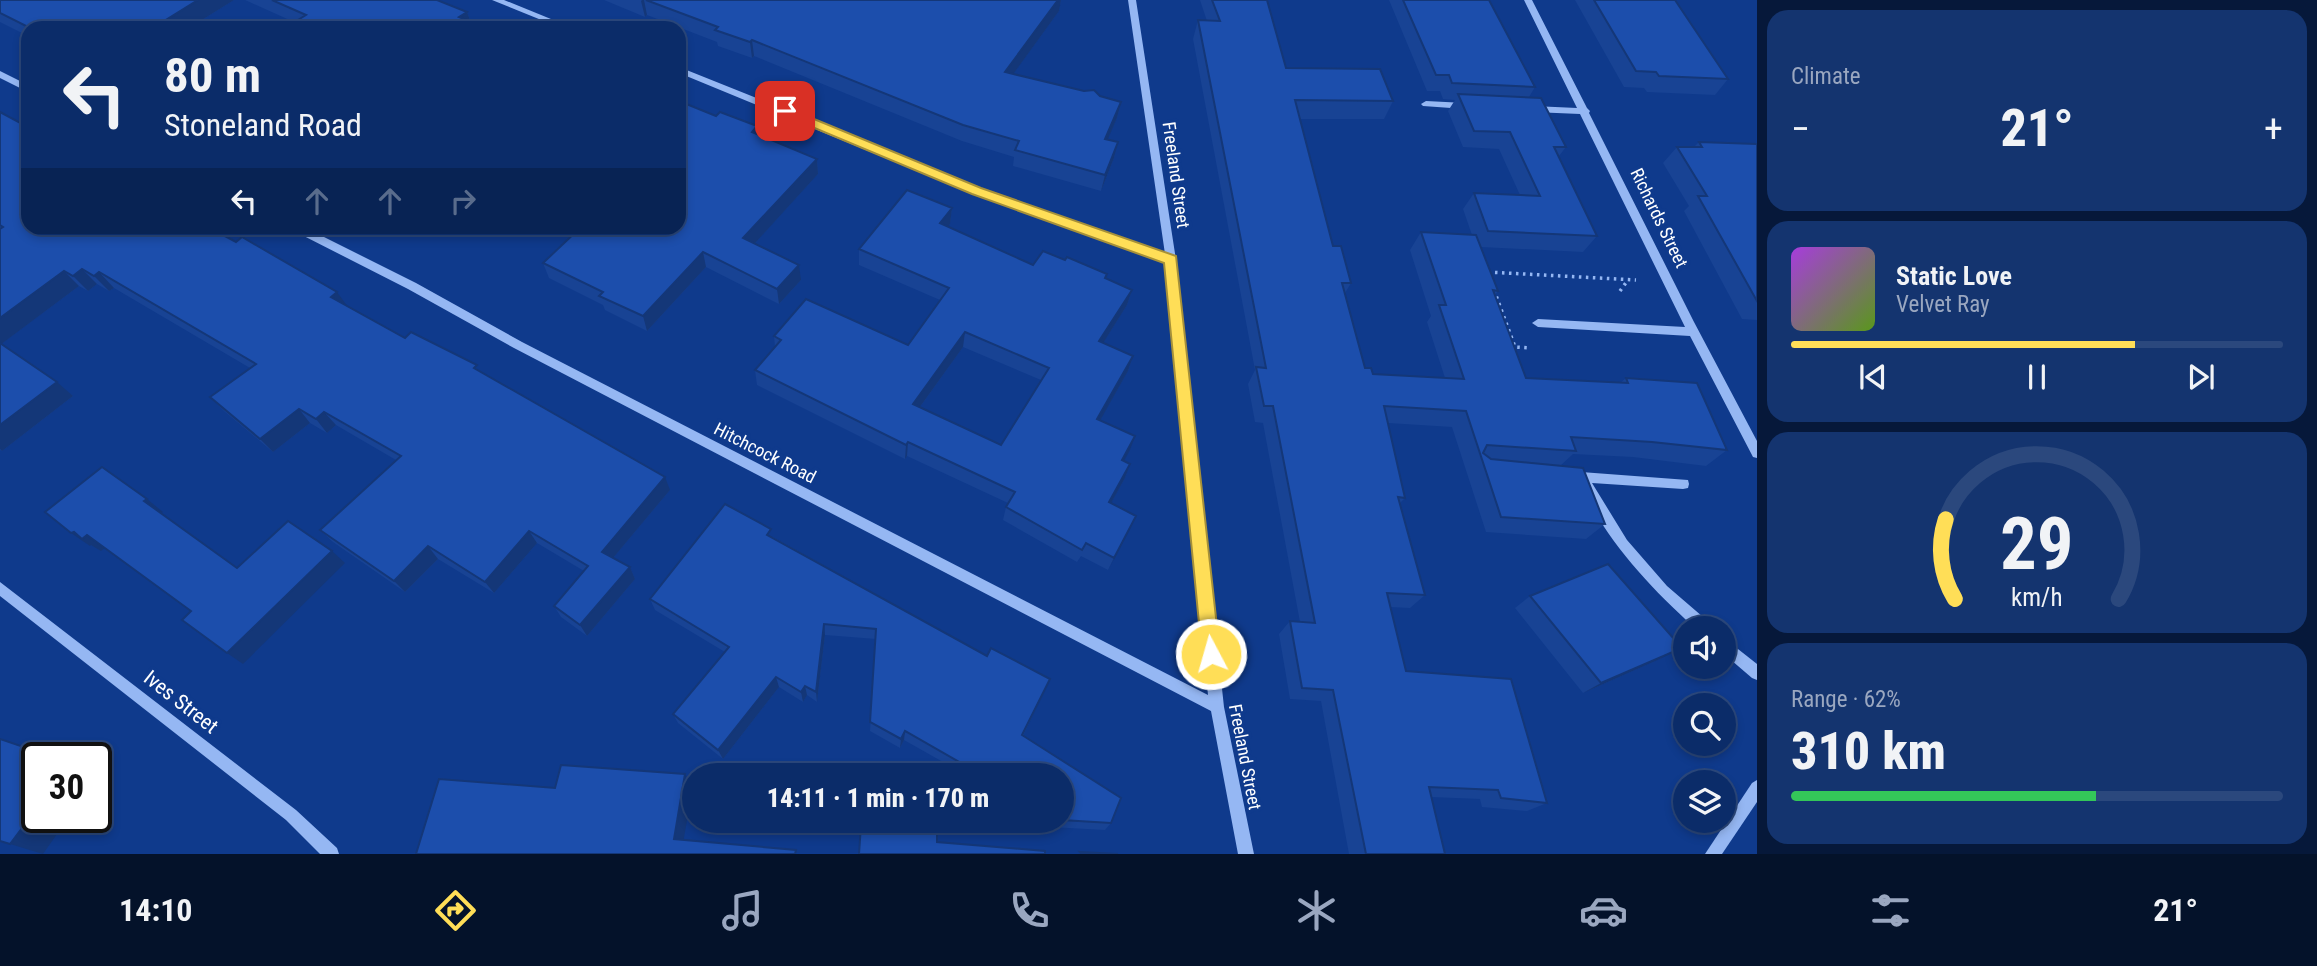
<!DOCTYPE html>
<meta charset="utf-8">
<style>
:root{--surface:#0b2c69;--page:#14346f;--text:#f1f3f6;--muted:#9aa7c0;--line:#2b487d;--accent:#ffde57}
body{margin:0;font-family:"Roboto Condensed",sans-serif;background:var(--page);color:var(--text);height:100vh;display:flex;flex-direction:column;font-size:26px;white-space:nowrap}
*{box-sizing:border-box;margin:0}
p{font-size:23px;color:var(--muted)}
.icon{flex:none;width:38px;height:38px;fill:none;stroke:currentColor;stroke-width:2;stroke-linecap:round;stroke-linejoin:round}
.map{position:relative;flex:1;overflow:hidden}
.side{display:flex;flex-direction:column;gap:10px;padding:10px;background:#06183a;width:560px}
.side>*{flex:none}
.guide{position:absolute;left:21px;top:21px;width:665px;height:214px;border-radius:21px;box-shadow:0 4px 10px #0003,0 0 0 2px var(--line);background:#0b2c69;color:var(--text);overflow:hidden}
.tools{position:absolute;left:1673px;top:616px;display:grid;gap:14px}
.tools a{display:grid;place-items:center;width:63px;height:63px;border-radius:50%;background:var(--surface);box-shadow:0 4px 10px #0003,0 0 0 2px var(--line);font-size:35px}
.speed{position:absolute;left:21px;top:742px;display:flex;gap:14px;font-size:35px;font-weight:700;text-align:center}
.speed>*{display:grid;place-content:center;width:91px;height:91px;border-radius:50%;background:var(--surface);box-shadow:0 4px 10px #0003,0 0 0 2px var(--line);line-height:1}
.speed .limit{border:4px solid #111;border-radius:10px;background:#fff;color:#111}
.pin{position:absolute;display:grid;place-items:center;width:60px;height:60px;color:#fff;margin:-30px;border-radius:14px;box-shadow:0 4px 10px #0006}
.me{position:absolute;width:77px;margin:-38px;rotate:354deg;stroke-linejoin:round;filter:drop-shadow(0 0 5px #0008)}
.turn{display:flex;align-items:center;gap:24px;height:147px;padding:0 28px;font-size:32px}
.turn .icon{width:91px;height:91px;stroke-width:2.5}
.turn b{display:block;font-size:49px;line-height:60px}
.lanes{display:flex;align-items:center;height:66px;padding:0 28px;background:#0003;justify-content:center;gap:35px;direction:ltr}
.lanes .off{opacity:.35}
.big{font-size:52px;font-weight:800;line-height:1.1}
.side .card{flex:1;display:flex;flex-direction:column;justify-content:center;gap:10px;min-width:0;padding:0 24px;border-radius:21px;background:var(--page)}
.side .dial{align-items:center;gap:0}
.dial svg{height:182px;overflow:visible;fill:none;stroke:var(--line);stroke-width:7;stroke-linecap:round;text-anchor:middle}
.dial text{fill:var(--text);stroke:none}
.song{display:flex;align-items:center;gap:21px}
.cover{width:84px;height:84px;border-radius:10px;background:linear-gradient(135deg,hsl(280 70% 55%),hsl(90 70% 35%))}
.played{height:7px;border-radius:4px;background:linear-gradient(90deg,var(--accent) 70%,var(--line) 70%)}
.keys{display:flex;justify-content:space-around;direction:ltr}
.heat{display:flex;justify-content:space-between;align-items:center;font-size:38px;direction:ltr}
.charge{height:10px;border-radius:5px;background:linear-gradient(90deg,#34c759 62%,var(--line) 0)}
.trip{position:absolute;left:682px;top:763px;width:392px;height:70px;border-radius:35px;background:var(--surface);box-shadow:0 4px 10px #0003,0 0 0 2px var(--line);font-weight:800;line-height:70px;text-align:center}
.menu{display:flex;height:112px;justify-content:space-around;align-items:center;background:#04122a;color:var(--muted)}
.menu .icon{width:49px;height:49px}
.menu .selected{color:var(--accent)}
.menu b{font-size:32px;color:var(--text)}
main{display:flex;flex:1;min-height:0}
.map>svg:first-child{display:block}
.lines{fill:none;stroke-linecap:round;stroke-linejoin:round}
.path{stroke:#95b7f3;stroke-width:3.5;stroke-dasharray:2.5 4.5;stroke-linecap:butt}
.minor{fill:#95b7f3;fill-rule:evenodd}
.wall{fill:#184394;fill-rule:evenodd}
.shaded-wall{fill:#143778}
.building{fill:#1c4eac;stroke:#143778;stroke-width:2;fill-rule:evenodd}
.route{fill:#ffde57;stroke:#a69039;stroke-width:2}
.labels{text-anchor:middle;stroke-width:7;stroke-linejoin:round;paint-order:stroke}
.street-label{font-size:18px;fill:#fff;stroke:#0f3a8c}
.near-street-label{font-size:21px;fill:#fff;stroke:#0f3a8c}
</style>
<main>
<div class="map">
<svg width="1757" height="854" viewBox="0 0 1757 854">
<rect width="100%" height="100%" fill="#0f3a8c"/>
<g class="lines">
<g class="path">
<polyline points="1488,272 1636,280"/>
<polyline points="1494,290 1515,347 1530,348"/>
<polyline points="1620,291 1628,280"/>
</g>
<g class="minor">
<polygon points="492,0 504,0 573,28 561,28"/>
<polygon points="1128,0 1136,0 1176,260 1224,707 1254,854 1238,854 1211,711 514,348 408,289 294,231 293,228 306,228 416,283 522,342 1208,695 1166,262 973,194 679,73 679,67 981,188 1165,254"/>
<polygon points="1524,0 1532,0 1587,108 1590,111 1589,113 1694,322 1757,441 1757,458 1753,457 1690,336 1538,327 1532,323 1538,319 1685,327 1580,114 1533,112 1528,109 1533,106 1577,108"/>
<polygon points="0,71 28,85 28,92 0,78"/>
<polygon points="1426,101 1465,103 1470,106 1465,109 1423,106 1421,104"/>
<path d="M1581 472 1688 480 1689 484 1688 488 1683 489 1592 483 1627 540 1667 586 1710 623 1712 628H1695C1644 582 1606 539 1575 477L1577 473Z"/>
<polygon points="0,582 296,810 337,848 339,854 320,854 286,820 0,596"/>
<polygon points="1724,638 1757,664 1757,680 1752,678 1724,654"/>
<polygon points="1757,780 1757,802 1722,854 1705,854 1752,783"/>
</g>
</g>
<g class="wall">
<polygon points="0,0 234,0 189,28 28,28 28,36 0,22"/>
<polygon points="245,0 437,0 467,12 471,22 294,22"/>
<polygon points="604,0 1061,0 1059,11 1013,74 1121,102 1117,118 1107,140 1118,142 1114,158 1101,191 1013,166 1014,157 962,141 754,56 752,58 718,46 717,42 647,15 645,17"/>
<polygon points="1200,0 1267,0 1286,68 1393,101 1384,119 1300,119 1333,246 1351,283 1345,293 1365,368 1373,374 1445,378 1427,322 1431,316 1410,250 1421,232 1472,235 1463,209 1474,193 1520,195 1499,149 1463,147 1448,111 1455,100 1443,99 1440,91 1427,91 1389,0 1489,0 1535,87 1529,97 1566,147 1559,156 1597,236 1583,252 1481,247 1498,291 1495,295 1526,378 1620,383 1626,378 1727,450 1706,466 1633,457 1573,454 1560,466 1605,524 1586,539 1486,532 1452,427 1388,423 1405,498 1399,504 1425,595 1410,608 1390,607 1406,671 1547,803 1527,811 1482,807 1480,799 1431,797 1445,854 1349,854 1321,701 1290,699 1279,634 1290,621 1300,622 1263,423 1255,422 1248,384 1255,370 1193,39 1198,20 1207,21"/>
<polygon points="1575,0 1675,0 1728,79 1715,95 1647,92 1644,88 1624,87"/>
<polygon points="0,112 405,338 480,371 670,490 613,558 630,567 635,579 587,636 561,617 554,606 584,571 537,543 494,593 438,559 405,592 333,542 320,530 396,460 336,425 327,433 310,423 273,452 224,411 210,397 250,368 114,288 109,291 97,284 88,291 79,286 1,344 73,396 2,451 0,450"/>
<polygon points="758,135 817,159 818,174 755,243 801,280 779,304 706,267 647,331 605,310 603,305 549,278 543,263"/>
<polygon points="1699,142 1757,144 1757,320 1742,319 1684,211 1689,206 1663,163 1677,147 1694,147"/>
<path d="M952 208 950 224 948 227 1033 265 1065 260 1107 274 1106 279 1132 290 1127 305 1103 343 1133 356 1128 371 1100 420 1135 436 1124 461 1130 464 1125 478 1111 503 1136 516 1108 570 1081 556 1077 562 1003 520 1006 507 1008 503 907 456 905 459 757 385 755 370 775 347 774 336 908 345 940 300 859 265V249ZM963 347 1041 380 1001 445 920 407Z"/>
<polygon points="773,537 987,656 1050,679 1023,736 1111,823 1105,830 1032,826 1026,821 1062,821 1062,775 966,775 904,740 900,748 870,731 876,639 825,635 817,702 807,695 803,702 779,687 723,759 678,723 673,714 725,652 655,610 650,599"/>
<polygon points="1530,596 1662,658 1583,693 1515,608"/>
</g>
<g class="shaded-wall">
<polygon points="198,0 234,0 189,28 171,28 166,20"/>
<polygon points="642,0 644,0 647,15 645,17 641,1"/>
<polygon points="1054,0 1061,0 1059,11 1003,88 1005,72"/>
<polygon points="467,12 473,28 459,17"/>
<polygon points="752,40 754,56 752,58 750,42"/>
<polygon points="1121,102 1117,118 1101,155 1105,139"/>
<polygon points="757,126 759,142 752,132"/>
<polygon points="1118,142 1114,158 1101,191 1105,175"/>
<polygon points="817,159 818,174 746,253 743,238"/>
<polygon points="952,208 950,224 939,239 940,223"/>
<polygon points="703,252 706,267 647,331 643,316"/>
<polygon points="799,265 801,280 779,304 777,289"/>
<polygon points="82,269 97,284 88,291 73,276"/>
<polygon points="64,271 79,286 0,345 0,318"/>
<polygon points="99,272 114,288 109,291 94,276"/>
<polygon points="1132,290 1127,305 1095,356 1099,341"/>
<polygon points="337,292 348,307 331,297"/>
<polygon points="965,332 963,347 912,418 913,404"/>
<polygon points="1133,356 1128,371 1093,433 1097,419"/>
<polygon points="57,382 73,396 2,451 0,449 0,425"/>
<polygon points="299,409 310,423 273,452 260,439"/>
<polygon points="324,412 336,425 327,433 316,419"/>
<polygon points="1135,436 1130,450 1117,474 1122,460"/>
<polygon points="908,442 907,456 905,459 906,445"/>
<polygon points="1130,464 1125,478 1104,516 1109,502"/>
<polygon points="665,477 670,490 608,564 602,552"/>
<polygon points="147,499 163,512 160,514 144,501"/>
<polygon points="1136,516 1130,529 1108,570 1114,558"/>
<polygon points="529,531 537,543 494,593 485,582"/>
<polygon points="74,532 87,535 105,548 101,551 91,545 90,546 71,533"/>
<polygon points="428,546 438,559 405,592 394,581"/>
<polygon points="332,551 345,563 243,664 227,653"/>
<polygon points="630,567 635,579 587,636 580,625"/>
<polygon points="824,624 825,635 817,702 816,692"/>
<polygon points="1682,648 1662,658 1583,693 1601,683"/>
<polygon points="776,677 779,687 723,759 718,750"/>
<polygon points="805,686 807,695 803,702 801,692"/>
<polygon points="905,731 904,740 900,748 901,739"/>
<polygon points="685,774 693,786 682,849 674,839"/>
<polygon points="37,808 37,817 69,817 43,854 10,844"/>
</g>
<g class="building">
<polygon points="0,0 198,0 166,20 183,28 30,28 0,13"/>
<polygon points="272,0 437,0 467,12 459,17 486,28 285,28 306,15"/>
<polygon points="646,0 1058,0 1005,72 1084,91 1094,90 1100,96 1121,102 1105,139 1118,142 1105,175 1015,150 1019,141 963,125 752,40 750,42 715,30 718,27"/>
<polygon points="1212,0 1267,0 1286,68 1380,69 1393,101 1295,100 1333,246 1341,246 1351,283 1342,283 1365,368 1371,368 1373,374 1464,379 1439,305 1446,305 1421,232 1476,235 1498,291 1493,290 1526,378 1628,383 1626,378 1697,383 1727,450 1652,442 1571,437 1576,451 1487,445 1483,453 1491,459 1583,468 1605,524 1501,517 1466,411 1384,406 1405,498 1398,497 1425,595 1387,593 1406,671 1511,679 1547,803 1501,798 1498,790 1429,787 1445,854 1366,854 1333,690 1302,688 1290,621 1315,623 1273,406 1264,406 1256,367 1266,368 1198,20 1220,21"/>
<polygon points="1403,0 1489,0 1535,87 1452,83 1449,75 1436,75"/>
<polygon points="1594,0 1675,0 1728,79 1659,76 1656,72 1636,71"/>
<polygon points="1458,94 1541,98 1566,147 1554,147 1597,236 1488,231 1474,193 1540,196 1510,132 1474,131"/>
<polygon points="679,101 716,116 720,112 757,126 752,132 817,159 743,238 799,265 777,289 703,252 643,316 599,296 603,292 543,263 580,228 679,228"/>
<polygon points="0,112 28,127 28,228 210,228 236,242 242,237 337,292 331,297 405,338 411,332 477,365 474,368 665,477 602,552 630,567 580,625 554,606 588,566 529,531 485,582 428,546 394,581 320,530 401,456 324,412 316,419 299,409 260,439 210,397 256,364 99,272 94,276 82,269 73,276 64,271 0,318 0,229 3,227 0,225"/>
<polygon points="1699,142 1757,144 1757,301 1698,196 1707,196 1677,147 1702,147"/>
<path d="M907 190 952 208 940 223 1033 265 1043 251 1065 260 1067 257 1107 274 1105 278 1132 290 1099 341 1133 356 1097 419 1135 436 1122 460 1130 464 1109 502 1136 516 1114 558 1086 543 1082 550 1006 507 1015 492 908 442 906 445 755 370 781 340 774 336 806 299 908 345 949 288 859 249ZM965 332 1049 368 1001 445 913 404Z"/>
<polygon points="0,343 57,382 0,425"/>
<polygon points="102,467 147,499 144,501 237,568 288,521 332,551 227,653 182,620 191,611 87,535 82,539 74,532 71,533 45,512"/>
<polygon points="725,504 771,529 767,535 987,656 991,648 1050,679 1022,735 1121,798 1111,823 1062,820 1062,775 982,775 905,731 901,739 870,722 876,629 824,624 816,692 805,686 801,692 776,677 718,750 673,714 729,647 650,599"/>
<polygon points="1608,564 1682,648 1601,683 1530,596"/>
<polygon points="0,739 56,758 37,758 37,808 10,844 0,841"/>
<polygon points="561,765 685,774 674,839 796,850 795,854 416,854 439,779 555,788"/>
<polygon points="861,825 937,830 937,842 1045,851 1045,854 859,854"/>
<polygon points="1080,852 1118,854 1082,854"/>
</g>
<polygon class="route" points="785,107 981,188 1176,256 1220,654 1218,661 1211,663 1205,661 1202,654 1164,263 972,194 781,114 779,111"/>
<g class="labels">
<g class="street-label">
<text transform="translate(1176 175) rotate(82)" y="6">Freeland Street</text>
<text transform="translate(1659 218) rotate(64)" y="6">Richards Street</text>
<text transform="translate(765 453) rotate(27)" y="6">Hitchcock Road</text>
<text transform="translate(1245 757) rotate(79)" y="6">Freeland Street</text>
</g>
<g class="near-street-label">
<text transform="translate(181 702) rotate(38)" y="7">Ives Street</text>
</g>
</g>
</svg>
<div class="tools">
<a><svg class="icon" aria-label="sound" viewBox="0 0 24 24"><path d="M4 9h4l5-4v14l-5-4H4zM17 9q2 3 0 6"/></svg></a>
<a><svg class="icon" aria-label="search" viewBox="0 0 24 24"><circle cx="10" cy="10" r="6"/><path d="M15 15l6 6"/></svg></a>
<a><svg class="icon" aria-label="layers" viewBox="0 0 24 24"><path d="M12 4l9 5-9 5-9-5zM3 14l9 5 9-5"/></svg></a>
</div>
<div class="speed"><div class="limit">30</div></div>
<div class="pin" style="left:785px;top:111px;background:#d93025"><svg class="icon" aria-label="arrive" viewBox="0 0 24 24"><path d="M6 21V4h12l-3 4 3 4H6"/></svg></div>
<svg class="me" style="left:1211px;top:654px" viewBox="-20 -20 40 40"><circle r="17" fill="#ffde57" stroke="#fff" stroke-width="3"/><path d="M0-11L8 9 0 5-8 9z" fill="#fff"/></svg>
<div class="trip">14:11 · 1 min · 170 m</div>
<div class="guide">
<div class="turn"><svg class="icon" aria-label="left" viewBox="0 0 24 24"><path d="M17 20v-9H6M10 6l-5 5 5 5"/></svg><div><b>80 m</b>Stoneland Road</div></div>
<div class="lanes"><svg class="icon" aria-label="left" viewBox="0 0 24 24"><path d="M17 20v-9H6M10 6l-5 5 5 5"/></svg><svg class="icon off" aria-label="ahead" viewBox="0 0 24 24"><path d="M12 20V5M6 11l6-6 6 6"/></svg><svg class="icon off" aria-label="ahead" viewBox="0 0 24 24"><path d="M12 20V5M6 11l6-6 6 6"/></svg><svg class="icon off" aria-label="right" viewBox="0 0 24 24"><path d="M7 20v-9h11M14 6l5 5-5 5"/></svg></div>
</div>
</div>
<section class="side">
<div class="card"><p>Climate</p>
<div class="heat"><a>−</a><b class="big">21°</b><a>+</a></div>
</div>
<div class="card">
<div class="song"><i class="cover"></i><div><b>Static Love</b><p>Velvet Ray</p></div></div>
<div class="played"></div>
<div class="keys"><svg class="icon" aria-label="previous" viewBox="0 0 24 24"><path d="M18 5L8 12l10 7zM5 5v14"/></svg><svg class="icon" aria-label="pause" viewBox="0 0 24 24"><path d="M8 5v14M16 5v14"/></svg><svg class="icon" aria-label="next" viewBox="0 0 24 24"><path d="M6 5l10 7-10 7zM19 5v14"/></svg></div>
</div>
<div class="card dial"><svg viewBox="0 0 100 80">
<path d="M14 69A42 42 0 1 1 86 69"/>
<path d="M14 69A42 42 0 0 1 10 34" stroke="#ffde57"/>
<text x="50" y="56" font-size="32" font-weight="700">29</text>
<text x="50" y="72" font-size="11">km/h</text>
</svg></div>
<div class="card"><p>Range · 62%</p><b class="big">310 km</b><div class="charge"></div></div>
</section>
</main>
<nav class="menu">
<b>14:10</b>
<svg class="icon selected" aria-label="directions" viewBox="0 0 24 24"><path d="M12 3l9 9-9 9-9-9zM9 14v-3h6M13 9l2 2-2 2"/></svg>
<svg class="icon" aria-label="music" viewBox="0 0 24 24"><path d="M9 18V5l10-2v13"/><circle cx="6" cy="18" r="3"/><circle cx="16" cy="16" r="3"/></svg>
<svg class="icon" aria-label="phone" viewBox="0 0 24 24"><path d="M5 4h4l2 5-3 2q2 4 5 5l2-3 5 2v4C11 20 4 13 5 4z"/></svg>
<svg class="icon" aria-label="climate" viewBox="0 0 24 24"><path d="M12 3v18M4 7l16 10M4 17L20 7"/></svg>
<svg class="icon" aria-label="car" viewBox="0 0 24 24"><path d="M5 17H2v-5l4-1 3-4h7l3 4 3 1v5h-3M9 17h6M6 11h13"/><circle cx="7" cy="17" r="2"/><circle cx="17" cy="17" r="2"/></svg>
<svg class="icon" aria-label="filters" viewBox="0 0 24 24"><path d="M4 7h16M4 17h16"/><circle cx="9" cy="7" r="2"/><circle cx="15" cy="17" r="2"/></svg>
<b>21°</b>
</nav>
